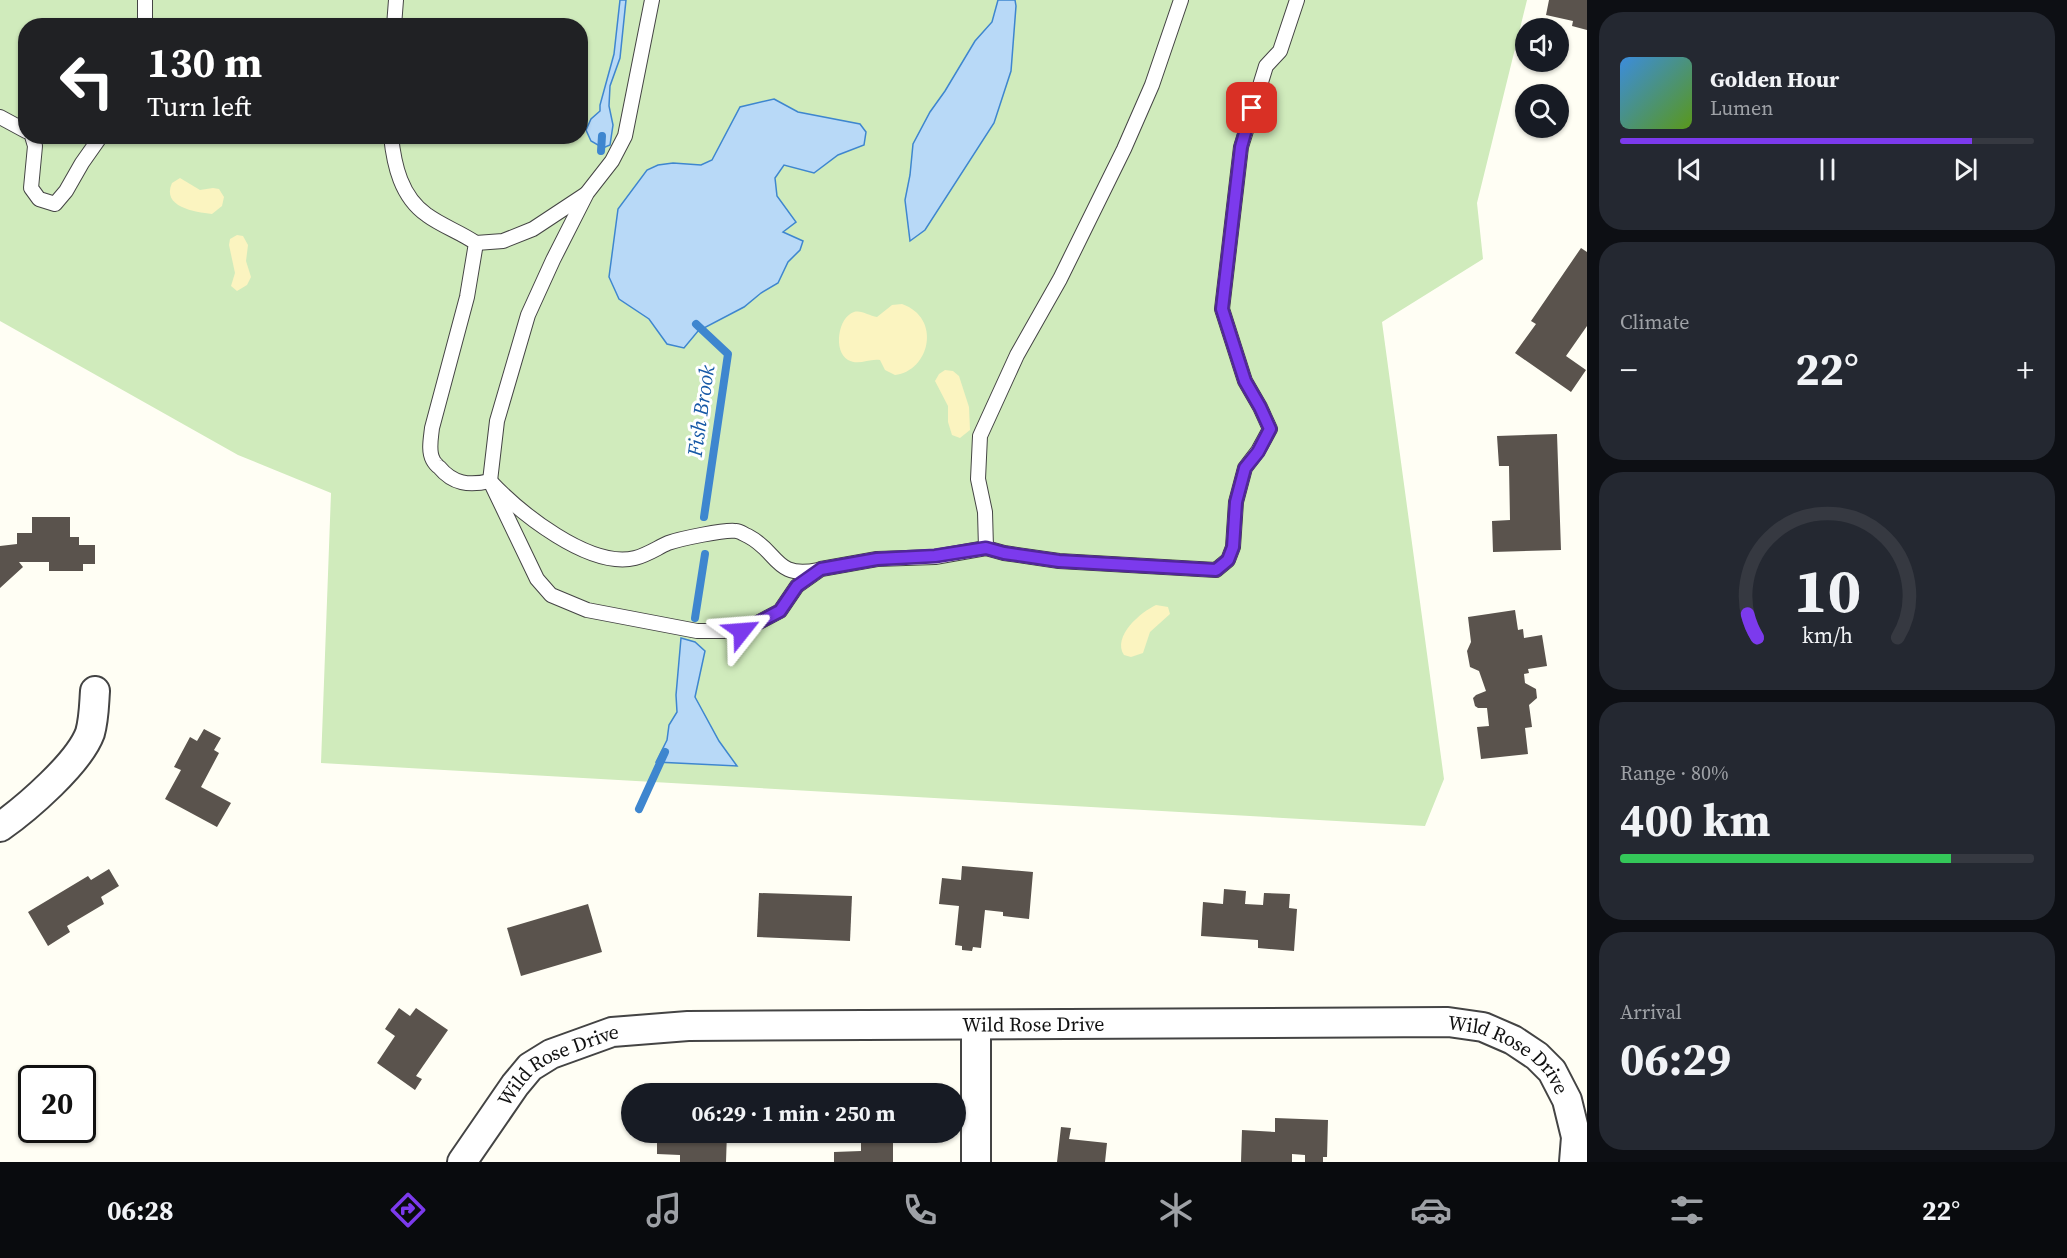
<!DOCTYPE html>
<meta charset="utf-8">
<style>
:root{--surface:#171b24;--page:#242831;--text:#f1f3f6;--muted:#9ea1a6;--line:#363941;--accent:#7c3aed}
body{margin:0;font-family:"Source Serif 4",serif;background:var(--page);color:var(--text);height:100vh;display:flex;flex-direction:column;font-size:22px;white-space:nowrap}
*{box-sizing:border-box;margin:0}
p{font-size:20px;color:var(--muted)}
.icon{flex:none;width:33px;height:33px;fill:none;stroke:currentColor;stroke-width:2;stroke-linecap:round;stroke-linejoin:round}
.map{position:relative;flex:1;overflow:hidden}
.details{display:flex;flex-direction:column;gap:12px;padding:12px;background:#0d0f14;width:480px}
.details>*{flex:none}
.top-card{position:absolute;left:18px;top:18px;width:570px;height:126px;border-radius:24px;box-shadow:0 2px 4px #0004;background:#202124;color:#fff;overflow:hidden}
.tools{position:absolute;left:1515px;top:18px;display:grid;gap:12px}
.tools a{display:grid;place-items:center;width:54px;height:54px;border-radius:50%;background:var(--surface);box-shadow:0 2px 4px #0004;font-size:30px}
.speed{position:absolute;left:18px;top:1065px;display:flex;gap:12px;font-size:30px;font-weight:700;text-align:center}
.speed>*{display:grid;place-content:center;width:78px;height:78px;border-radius:50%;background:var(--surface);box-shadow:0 2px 4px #0004;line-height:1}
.speed .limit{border:3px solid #111;border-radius:9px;background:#fff;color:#111}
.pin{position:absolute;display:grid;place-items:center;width:51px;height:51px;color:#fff;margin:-26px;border-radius:12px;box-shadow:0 3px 9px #0006}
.me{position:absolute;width:66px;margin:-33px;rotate:62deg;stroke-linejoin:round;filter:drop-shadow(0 0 4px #0008)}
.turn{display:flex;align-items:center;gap:21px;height:126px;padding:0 30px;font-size:27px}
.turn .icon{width:78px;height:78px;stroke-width:2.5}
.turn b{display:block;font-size:42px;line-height:51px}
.big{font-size:45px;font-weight:700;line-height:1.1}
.details .card{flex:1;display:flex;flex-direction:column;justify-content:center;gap:9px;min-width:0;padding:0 21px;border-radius:24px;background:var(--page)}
.details .dial{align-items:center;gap:0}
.dial svg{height:156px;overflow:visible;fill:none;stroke:var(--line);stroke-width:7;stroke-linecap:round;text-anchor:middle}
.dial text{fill:var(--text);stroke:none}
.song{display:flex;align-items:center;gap:18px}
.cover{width:72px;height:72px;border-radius:9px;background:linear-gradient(135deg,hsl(210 70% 55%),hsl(90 70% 35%))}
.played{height:6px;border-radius:3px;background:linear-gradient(90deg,var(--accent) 85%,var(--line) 85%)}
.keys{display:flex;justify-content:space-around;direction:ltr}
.heat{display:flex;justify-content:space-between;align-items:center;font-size:33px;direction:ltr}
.charge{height:9px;border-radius:4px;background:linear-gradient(90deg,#34c759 80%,var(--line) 0)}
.trip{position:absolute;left:621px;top:1083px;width:345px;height:60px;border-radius:30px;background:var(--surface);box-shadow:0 2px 4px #0004;font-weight:700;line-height:60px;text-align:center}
.menu{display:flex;height:96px;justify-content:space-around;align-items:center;background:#090b0e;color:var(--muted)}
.menu .icon{width:42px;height:42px}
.menu .selected{color:var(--accent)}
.menu b{font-size:27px;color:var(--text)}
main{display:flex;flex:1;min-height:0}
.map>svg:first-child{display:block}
.green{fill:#d0ebbc;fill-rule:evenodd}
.sand{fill:#fbf4c0}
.water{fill:#b8d9f7;stroke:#3e86cf;stroke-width:1.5}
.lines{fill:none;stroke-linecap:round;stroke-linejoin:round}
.stream{stroke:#3e86cf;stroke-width:8}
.building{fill:#5a534d}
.lane-casing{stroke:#444;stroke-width:16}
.street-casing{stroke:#444;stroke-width:32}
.lane{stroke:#fff;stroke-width:14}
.street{stroke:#fff;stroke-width:28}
.route-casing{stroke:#51269a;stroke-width:15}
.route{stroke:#7c3aed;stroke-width:10}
.labels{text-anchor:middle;stroke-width:6;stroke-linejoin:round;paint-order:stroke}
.street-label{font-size:20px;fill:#111;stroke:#fff}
.water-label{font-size:21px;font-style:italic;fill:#1658a6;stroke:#fff}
</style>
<main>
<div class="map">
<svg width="1587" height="1162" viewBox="0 0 1587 1162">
<rect width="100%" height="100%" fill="#fffef4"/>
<path class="green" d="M0 0H1527L1477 203 1483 259 1382 322 1444 779 1425 826 321 763 331 493 238 455 0 321ZM26 26H580V136H26Z"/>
<g class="sand">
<path d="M180 178 200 190 213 188 219 189 224 197 222 206 212 214C195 212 161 207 172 183Z"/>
<polygon points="237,235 243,236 248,245 246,261 251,277 247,285 237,291 231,286 235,273 229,245 230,239"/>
<path d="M902 304C942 318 930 371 895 375L885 370 880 360C869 358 859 366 848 360 833 351 838 317 854 312 862 310 869 316 877 317L892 305Z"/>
<polygon points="945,370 953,371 959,376 969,407 970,430 960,438 952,435 948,422 948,406 935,381 939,374"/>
<path d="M1156 605 1168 607 1170 614 1150 632 1143 653 1131 657 1124 655C1112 636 1141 612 1156 605Z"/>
</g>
<g class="water">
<polygon points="620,0 626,0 620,58 610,86 609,106 613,125 610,145 603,148 591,141 586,130 591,119 600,111 600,105 614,54"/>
<polygon points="998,0 1015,0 1016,6 1011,71 994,123 925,230 910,241 905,200 910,175 913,144 930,112 945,91 975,41 992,22"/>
<polygon points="774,99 798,112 860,124 866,132 864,145 838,155 814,173 784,165 775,178 777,196 796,222 783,232 803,241 800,250 788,262 778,283 761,293 744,307 698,331 684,348 667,344 649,319 619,299 609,277 618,209 647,170 658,165 673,163 701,165 712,160 740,107"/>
<polygon points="681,638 695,642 705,651 695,697 719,741 737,766 656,762 667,740 669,725 677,712 676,695"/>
</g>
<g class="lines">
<g class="stream">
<polyline points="601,151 602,136"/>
<polyline points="696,324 728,354 704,517"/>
<polyline points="695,618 705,554"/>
<polyline points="639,809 665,752"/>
</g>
</g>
<g class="building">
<polygon points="1549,0 1587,0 1587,30 1572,26 1573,21 1546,15"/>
<polygon points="1581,248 1587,252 1587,326 1566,356 1586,370 1571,392 1515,353 1536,324 1531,321"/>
<polygon points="1557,434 1561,550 1493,552 1492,521 1510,520 1509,466 1499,466 1497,436"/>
<polygon points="32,517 70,517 70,537 79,537 79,545 95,545 95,564 83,564 83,571 49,571 49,562 19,562 23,567 0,588 0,546 17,544 17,533 32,533"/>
<polygon points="1515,610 1518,630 1523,629 1524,638 1542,635 1547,666 1528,669 1529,673 1524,674 1525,683 1536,689 1537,698 1529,705 1532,727 1525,728 1528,754 1481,759 1477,727 1489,726 1487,708 1478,708 1475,706 1473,698 1476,695 1486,691 1479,671 1470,667 1467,651 1471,642 1468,617"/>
<polygon points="204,729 221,738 214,750 219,753 201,787 231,803 217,827 165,799 181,770 174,767 190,737 197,741"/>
<polygon points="962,866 1033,872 1029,919 1003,916 1003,912 985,910 981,948 973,947 972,951 962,950 962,946 955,945 959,906 939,904 942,878 961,880"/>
<polygon points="109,869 119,886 101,897 104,904 67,926 70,932 48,946 28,912 88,876 91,880"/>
<polygon points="1224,889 1246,891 1245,904 1263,905 1264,893 1290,894 1289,908 1297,909 1294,951 1258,948 1258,940 1201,936 1203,902 1223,904"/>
<polygon points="759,893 852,896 850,941 757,937"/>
<polygon points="588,904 602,952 521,976 507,928"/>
<polygon points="399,1008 410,1016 416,1008 448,1030 416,1076 422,1079 415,1090 377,1063 395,1036 385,1029"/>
<polygon points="1275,1118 1328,1120 1327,1157 1323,1157 1323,1162 1305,1162 1305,1155 1292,1154 1292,1162 1241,1162 1242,1130 1275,1132"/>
<polygon points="1061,1127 1071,1128 1069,1139 1107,1143 1105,1162 1057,1162"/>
<polygon points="657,1132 727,1132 726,1162 680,1162 680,1155 657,1154"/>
<polygon points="861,1132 893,1132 893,1162 834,1162 834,1152 861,1151"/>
</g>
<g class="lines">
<g class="lane-casing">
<g id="lane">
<polyline points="145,0 145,26"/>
<polyline points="652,0 625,136 612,161 587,193 553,260 528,315 497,421 490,481 537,579 551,595 587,610 697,631 742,631 780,611 797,586 821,569 877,559 935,557 986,548 1004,553 1059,561 1216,570 1228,560 1233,547 1236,502 1245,468 1258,451 1270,429 1260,407 1245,381 1222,309 1241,147 1266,66 1280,51 1297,0"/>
<polyline points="394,26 396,0"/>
<polyline points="0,117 26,131"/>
<polyline points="32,136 35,146 31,188 39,199 55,204 66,191 82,163 101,136"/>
<path d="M391 136C394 165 401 197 427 215 442 226 460 232 476 243L467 297 432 428C431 438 428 451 433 460 433 461 438 467 439 467 453 484 469 486 490 481 519 512 589 569 635 558 647 555 657 548 668 543 679 539 726 529 736 531 740 531 745 535 748 536 779 552 774 579 818 570"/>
<polyline points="476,243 503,241 533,229 586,194"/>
<polyline points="986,548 985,512 978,479 980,436 1017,355 1060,279 1124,149 1152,85 1181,0"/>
</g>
</g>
<g class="street-casing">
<g id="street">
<path d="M0 827C27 808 79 763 90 733 94 719 94 705 95 691"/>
<path id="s1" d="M462 1162 515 1085 530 1067 551 1054 612 1032 688 1026 1448 1022 1483 1027 1513 1040 1537 1056 1552 1071 1567 1100 1576 1137 1574 1162"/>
<polyline points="976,1162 976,1025"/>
</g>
</g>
<use href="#lane" class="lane"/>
<use href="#street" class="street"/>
</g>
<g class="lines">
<g class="route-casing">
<polyline id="route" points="742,631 780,611 797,586 821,569 877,559 935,556 986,548 1004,553 1059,561 1216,570 1228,560 1233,547 1236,502 1245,468 1258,452 1270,429 1260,407 1245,381 1222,309 1241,147 1252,108"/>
</g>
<use href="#route" class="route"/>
</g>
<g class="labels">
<g class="street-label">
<text dy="7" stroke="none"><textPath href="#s1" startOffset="628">Wild Rose Drive</textPath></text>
<text dy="7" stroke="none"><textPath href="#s1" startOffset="1114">Wild Rose Drive</textPath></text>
<text dy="7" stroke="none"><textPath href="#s1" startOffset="142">Wild Rose Drive</textPath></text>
</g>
<g class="water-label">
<text transform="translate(701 411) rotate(-82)" y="7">Fish Brook</text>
</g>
</g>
</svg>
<div class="tools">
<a><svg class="icon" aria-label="sound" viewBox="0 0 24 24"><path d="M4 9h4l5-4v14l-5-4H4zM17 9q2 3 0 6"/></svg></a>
<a><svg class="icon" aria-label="search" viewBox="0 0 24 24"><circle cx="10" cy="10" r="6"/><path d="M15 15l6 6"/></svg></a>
</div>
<div class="speed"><div class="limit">20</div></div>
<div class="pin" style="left:1252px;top:108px;background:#d93025"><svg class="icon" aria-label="arrive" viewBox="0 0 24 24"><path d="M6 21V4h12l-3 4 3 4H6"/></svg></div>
<svg class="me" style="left:742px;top:631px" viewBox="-20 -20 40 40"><path d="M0-17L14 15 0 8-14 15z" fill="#7c3aed" stroke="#fff" stroke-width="4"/></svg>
<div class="trip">06:29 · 1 min · 250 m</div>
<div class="top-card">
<div class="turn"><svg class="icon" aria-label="left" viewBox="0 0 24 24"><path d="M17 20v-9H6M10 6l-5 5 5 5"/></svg><div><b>130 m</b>Turn left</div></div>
</div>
</div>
<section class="details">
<div class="card">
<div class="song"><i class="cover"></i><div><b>Golden Hour</b><p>Lumen</p></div></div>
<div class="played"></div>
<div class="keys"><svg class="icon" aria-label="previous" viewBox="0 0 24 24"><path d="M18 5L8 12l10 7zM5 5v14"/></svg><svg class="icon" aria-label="pause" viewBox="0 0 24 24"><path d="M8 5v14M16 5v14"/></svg><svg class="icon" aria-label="next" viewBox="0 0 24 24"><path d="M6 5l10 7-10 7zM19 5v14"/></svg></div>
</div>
<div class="card"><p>Climate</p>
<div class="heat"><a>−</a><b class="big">22°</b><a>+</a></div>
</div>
<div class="card dial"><svg viewBox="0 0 100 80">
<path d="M14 69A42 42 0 1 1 86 69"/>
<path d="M14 69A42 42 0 0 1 9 57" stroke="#7c3aed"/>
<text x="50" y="56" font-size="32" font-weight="700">10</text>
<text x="50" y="72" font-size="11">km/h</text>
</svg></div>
<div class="card"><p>Range · 80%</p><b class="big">400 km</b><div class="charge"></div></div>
<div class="card"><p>Arrival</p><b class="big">06:29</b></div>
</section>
</main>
<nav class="menu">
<b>06:28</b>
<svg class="icon selected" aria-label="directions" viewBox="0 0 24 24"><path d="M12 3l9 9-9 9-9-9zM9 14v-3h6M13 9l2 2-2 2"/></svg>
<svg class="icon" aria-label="music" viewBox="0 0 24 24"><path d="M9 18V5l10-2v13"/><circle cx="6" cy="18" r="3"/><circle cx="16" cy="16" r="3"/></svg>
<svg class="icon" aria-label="phone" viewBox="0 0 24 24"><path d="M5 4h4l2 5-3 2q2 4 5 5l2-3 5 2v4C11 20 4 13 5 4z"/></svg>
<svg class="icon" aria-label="climate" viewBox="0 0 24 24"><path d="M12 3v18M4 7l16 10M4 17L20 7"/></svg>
<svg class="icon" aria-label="car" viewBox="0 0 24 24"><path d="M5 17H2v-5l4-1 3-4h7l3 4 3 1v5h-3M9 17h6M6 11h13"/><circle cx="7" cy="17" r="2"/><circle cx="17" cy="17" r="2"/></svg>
<svg class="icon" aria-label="filters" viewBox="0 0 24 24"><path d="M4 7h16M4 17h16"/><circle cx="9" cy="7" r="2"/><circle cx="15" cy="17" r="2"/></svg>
<b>22°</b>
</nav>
